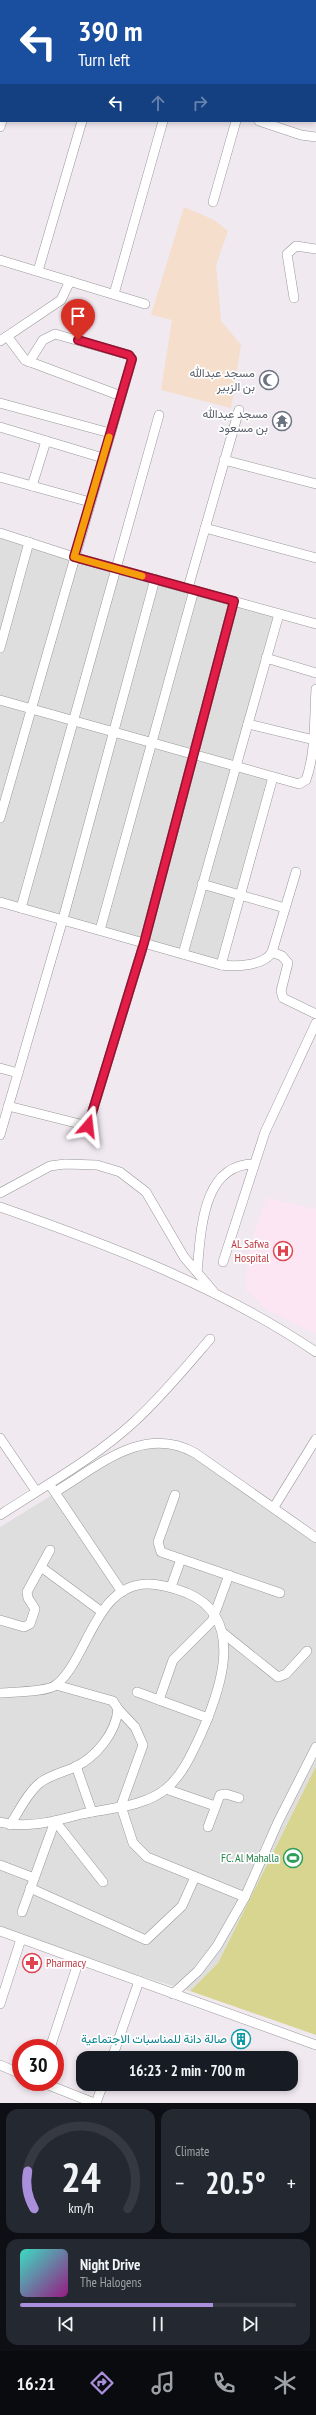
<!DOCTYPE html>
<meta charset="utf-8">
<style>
:root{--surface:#171b24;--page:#242831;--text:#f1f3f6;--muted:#9ea1a6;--line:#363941;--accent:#a98fdc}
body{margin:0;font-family:"PT Sans Narrow",Vazirmatn,sans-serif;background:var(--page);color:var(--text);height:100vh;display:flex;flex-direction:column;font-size:15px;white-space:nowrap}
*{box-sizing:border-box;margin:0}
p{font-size:13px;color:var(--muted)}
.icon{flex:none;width:22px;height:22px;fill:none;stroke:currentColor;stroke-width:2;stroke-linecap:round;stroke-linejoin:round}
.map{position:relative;height:2103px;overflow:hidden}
.drawer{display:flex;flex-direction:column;gap:6px;padding:6px;background:#0d0f14;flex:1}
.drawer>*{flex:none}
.top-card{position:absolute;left:0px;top:0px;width:316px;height:122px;box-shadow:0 2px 6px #0003;background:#1a4fa0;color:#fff;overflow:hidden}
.speed{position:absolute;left:12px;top:2039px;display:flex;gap:8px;font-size:20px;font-weight:700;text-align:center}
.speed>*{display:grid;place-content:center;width:52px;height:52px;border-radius:50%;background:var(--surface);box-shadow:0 2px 6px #0003;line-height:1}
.speed .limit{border:6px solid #d22;background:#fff;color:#111}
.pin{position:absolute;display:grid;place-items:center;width:34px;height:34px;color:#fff;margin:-41px -17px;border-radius:50% 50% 50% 0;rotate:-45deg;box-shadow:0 0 4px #0007}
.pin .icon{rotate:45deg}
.me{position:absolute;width:44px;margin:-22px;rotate:17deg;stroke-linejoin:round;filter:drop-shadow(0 0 3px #0008)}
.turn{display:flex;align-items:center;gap:14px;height:84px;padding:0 12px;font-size:18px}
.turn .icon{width:52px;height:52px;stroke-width:2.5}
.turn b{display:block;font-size:28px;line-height:34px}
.lanes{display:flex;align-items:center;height:38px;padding:0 12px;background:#0003;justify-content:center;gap:20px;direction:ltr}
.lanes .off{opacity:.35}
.big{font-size:30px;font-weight:700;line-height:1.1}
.drawer .tile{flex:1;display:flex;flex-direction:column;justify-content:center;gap:6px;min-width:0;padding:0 14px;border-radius:12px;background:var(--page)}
.drawer .dial{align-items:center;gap:0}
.dial svg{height:104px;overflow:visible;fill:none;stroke:var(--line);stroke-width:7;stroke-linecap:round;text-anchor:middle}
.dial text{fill:var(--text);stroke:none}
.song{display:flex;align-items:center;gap:12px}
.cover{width:48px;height:48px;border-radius:6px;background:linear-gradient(135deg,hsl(170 70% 55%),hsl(310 70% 35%))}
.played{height:4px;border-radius:2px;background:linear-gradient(90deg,var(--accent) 70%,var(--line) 70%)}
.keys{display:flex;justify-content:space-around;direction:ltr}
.heat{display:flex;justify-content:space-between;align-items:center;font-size:22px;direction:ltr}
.drawer .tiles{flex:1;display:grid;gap:6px;grid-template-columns:1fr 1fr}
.tile:last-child{grid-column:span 2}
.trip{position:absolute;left:76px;top:2051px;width:222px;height:40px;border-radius:12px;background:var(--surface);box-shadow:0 2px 6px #0003;font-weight:700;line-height:40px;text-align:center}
.menu{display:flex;height:64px;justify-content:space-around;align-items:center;background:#090b0e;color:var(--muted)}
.menu .icon{width:28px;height:28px}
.menu .current{color:var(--accent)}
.menu b{font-size:18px;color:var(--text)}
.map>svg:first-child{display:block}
.residential{fill:#dfdedf}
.education{fill:#fce6f4}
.park{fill:#f5decc}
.pitch{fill:#d7d58f}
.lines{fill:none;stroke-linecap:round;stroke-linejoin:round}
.minor-casing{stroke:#989898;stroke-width:10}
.minor{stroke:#fff;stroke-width:9}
.route-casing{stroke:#92132f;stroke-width:10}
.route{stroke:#e11d48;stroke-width:7}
.slow{stroke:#f59e0b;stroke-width:7}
.labels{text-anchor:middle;stroke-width:3.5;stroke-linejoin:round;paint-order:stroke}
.worship-label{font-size:12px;fill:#5b616d;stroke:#fff;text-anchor:end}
.health-label{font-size:12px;fill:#be3a42;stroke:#fff;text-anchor:end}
.leisure-label{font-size:12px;fill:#27864d;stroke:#fff;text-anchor:end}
.culture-label{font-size:12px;fill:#0d838f;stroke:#fff;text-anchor:end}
</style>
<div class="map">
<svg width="316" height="2103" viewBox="0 0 316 2103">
<rect width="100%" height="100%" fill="#f0e9f0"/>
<g class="residential">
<polygon points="0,537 277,615 235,764 272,775 221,964 0,901"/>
<polygon points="135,1444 189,1448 316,1538 316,1766 218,1963 190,1991 134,1974 0,1926 0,1527"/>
</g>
<polygon class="education" points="267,1198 316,1209 316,1334 267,1310 246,1290 246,1272 255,1229"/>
<polygon class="park" points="184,207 214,220 228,231 216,265 221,321 241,345 231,408 161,390 172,320 151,315"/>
<polygon class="pitch" points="316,1766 316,2035 190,1991 218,1963"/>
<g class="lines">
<g class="minor-casing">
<g id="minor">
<polyline points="269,1 270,0"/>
<polyline points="0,46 1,47"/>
<polyline points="259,121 301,135 316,137"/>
<polyline points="0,127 2,121"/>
<polyline points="213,202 236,121"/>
<polyline points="0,260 145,304"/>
<polyline points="38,271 82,121"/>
<polyline points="114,294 163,121"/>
<polyline points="294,298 287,254 296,246 316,249"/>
<polyline points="7,336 25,360 121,396"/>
<polyline points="0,341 61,300 70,281"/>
<polyline points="0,403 110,433"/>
<polyline points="0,427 103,458"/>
<polyline points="224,460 316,484"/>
<polyline points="0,477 90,502"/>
<polyline points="32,486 46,441"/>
<polyline points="205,528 316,558"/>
<polyline points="0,533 74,557 316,624"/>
<polyline points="188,588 239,410"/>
<polyline points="0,648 29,542"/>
<polyline points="266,658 316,673"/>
<path d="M0 700 299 784 306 780C316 752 314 719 316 689"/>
<polyline points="248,724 314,740"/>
<polyline points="0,818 132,359 129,355 55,334 43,340 29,362"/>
<polyline points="202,884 285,908"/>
<path d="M0 902 221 965C236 967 264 966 272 952L296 872"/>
<polyline points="21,908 159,415"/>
<polyline points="100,930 194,590"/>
<polyline points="272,952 282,956 288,963 281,991 283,998 316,1014"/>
<polyline points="183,954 279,614"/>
<polyline points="221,965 273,777"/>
<polyline points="0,1068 18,1073"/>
<polyline points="8,1106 88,1126 144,943 234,601"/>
<polyline points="0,1135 63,919 155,579"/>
<polyline points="0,1193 50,1166 65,1164 97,1165 120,1172 146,1192 184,1257 213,1291"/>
<path d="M0 1207C109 1245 220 1287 316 1352"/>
<polyline points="223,1262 265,1132 316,1023"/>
<path d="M197 1272C201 1234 201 1164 254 1164"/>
<polyline points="0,1438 36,1491"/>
<polyline points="52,1488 122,1592"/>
<path d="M55 1492C99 1466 143 1424 195 1453L316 1538"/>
<polyline points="175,1495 158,1542 161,1552 280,1593"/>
<polyline points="274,1507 316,1439"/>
<path d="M0 1515C46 1485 95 1458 135 1421 162 1396 186 1367 210 1339"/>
<polyline points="41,1567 102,1612"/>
<polyline points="171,1587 181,1559"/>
<polyline points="0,1620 24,1627 30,1624 35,1609 28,1598 27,1592 50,1550"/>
<polyline points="223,1633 278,1677 286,1674 307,1651"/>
<polyline points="56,1685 113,1701 118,1709 135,1727 143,1745 121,1806 133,1843 147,1857 245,1897"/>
<polyline points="137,1692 208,1718"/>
<path d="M0 1693C13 1692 47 1692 56 1685 88 1659 95 1585 147 1584 162 1584 174 1588 187 1593 247 1618 220 1691 201 1734 192 1753 183 1774 167 1788 145 1807 109 1808 82 1814 56 1821 27 1829 0 1822"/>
<polyline points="159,1700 173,1660 212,1621 229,1575"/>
<polyline points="76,1766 92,1812"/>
<polyline points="166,1789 215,1806"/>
<polyline points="55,1821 103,1882"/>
<path d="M10 1825C19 1811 28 1792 41 1782 51 1775 64 1772 75 1767 96 1757 116 1733 118 1709"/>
<polyline points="208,1827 220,1795 226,1794 239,1798"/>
<polyline points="0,1865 34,1878"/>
<polyline points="30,1888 146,1940 182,1906 195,1877"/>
<polyline points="22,1912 55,1821"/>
<polyline points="0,1931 316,2045"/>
<polyline points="173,1994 198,1971 217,1946 245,1897 278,1822 316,1747"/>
<polyline points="0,2004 21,1939"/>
<polyline points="50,2048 79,1960"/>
<polyline points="112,2058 139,1981"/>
<polyline points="0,2065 21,2074"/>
<polyline points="41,2082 94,2103"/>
<polyline points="96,2103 103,2084"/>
</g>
</g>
<use href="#minor" class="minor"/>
</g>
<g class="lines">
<g class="route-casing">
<polyline id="route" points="78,340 129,355 132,359 74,557 234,601 144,943 88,1126"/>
</g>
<use href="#route" class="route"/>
<polyline class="slow" points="109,437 74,557 142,576"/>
</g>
<defs>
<g id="mosque-ring" transform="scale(1)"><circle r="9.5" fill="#fff" stroke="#6b7280" stroke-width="1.5"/><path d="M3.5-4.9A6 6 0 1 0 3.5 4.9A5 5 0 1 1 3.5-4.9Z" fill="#6b7280"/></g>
<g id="temple-ring" transform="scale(1)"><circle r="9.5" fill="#fff" stroke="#6b7280" stroke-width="1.5"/><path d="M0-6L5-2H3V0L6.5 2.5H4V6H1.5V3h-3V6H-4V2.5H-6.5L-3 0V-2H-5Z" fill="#6b7280"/></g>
<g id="hospital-ring" transform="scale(1)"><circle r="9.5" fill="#fff" stroke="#e0444e" stroke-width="1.5"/><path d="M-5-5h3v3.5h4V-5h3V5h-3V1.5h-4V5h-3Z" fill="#e0444e"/></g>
<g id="stadium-ring" transform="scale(1)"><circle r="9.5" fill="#fff" stroke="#2e9e5b" stroke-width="1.5"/><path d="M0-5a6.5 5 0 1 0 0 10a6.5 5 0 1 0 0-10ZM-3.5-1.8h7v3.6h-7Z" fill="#2e9e5b"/></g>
<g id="pharmacy-ring" transform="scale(1)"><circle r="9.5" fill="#fff" stroke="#e0444e" stroke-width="1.5"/><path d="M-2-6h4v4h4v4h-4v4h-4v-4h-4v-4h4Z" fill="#e0444e"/></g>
<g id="building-ring" transform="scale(1)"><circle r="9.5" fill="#fff" stroke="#0f9aa8" stroke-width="1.5"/><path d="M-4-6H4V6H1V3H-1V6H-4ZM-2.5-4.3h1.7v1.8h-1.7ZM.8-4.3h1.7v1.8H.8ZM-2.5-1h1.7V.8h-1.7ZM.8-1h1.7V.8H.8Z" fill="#0f9aa8"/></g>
</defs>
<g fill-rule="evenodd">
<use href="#mosque-ring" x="269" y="380"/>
<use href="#temple-ring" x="282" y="421"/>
<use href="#hospital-ring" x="283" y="1251"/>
<use href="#stadium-ring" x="293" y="1858"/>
<use href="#pharmacy-ring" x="32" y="1963"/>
<use href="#building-ring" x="241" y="2039"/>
</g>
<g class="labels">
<g class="worship-label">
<text x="255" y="377">مسجد عبدالله<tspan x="255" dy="14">بن الزبير</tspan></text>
<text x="268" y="418">مسجد عبدالله<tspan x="268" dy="14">بن مسعود</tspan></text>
</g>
<g class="health-label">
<text x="269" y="1248">AL Safwa<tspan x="269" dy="14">Hospital</tspan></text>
<text x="46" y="1967" text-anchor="start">Pharmacy</text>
</g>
<g class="leisure-label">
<text x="279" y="1862">FC. Al Mahalla</text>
</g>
<g class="culture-label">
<text x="227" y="2043">صالة دانة للمناسبات الاجتماعية</text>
</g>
</g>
</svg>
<div class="speed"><div class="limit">30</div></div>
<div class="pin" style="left:78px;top:340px;background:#d93025"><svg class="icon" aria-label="arrive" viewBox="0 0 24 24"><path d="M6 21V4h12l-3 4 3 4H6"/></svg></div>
<svg class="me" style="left:88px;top:1126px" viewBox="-20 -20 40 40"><path d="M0-17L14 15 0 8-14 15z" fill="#e11d48" stroke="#fff" stroke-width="4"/></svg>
<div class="trip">16:23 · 2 min · 700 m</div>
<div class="top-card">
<div class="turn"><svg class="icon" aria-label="left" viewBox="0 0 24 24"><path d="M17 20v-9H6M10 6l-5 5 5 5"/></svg><div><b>390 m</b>Turn left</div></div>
<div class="lanes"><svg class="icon" aria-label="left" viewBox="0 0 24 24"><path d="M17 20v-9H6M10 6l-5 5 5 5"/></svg><svg class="icon off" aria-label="ahead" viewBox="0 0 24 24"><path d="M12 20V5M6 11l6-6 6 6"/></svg><svg class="icon off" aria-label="right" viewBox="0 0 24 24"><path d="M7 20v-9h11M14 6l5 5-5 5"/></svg></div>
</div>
</div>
<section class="drawer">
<div class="tiles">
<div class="tile dial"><svg viewBox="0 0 100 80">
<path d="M14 69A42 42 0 1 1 86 69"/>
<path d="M14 69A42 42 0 0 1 9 40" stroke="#a98fdc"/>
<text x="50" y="56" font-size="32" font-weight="700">24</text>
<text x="50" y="72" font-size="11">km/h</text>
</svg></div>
<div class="tile"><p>Climate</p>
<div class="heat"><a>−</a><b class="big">20.5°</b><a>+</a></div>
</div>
<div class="tile">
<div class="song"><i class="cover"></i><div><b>Night Drive</b><p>The Halogens</p></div></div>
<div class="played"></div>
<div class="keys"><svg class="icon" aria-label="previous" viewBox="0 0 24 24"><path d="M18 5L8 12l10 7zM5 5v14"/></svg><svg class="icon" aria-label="pause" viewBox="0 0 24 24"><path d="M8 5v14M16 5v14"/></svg><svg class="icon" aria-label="next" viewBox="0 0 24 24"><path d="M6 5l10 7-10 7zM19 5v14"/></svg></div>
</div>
</div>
</section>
<nav class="menu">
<b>16:21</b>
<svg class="icon current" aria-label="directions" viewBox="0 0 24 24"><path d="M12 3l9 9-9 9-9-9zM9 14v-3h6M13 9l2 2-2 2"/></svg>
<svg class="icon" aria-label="music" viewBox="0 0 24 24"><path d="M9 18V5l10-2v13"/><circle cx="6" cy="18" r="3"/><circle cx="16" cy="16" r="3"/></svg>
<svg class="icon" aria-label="phone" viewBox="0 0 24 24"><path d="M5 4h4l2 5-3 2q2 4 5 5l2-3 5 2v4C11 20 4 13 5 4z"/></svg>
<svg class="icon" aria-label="climate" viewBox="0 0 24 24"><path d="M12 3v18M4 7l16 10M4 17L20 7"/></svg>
</nav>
